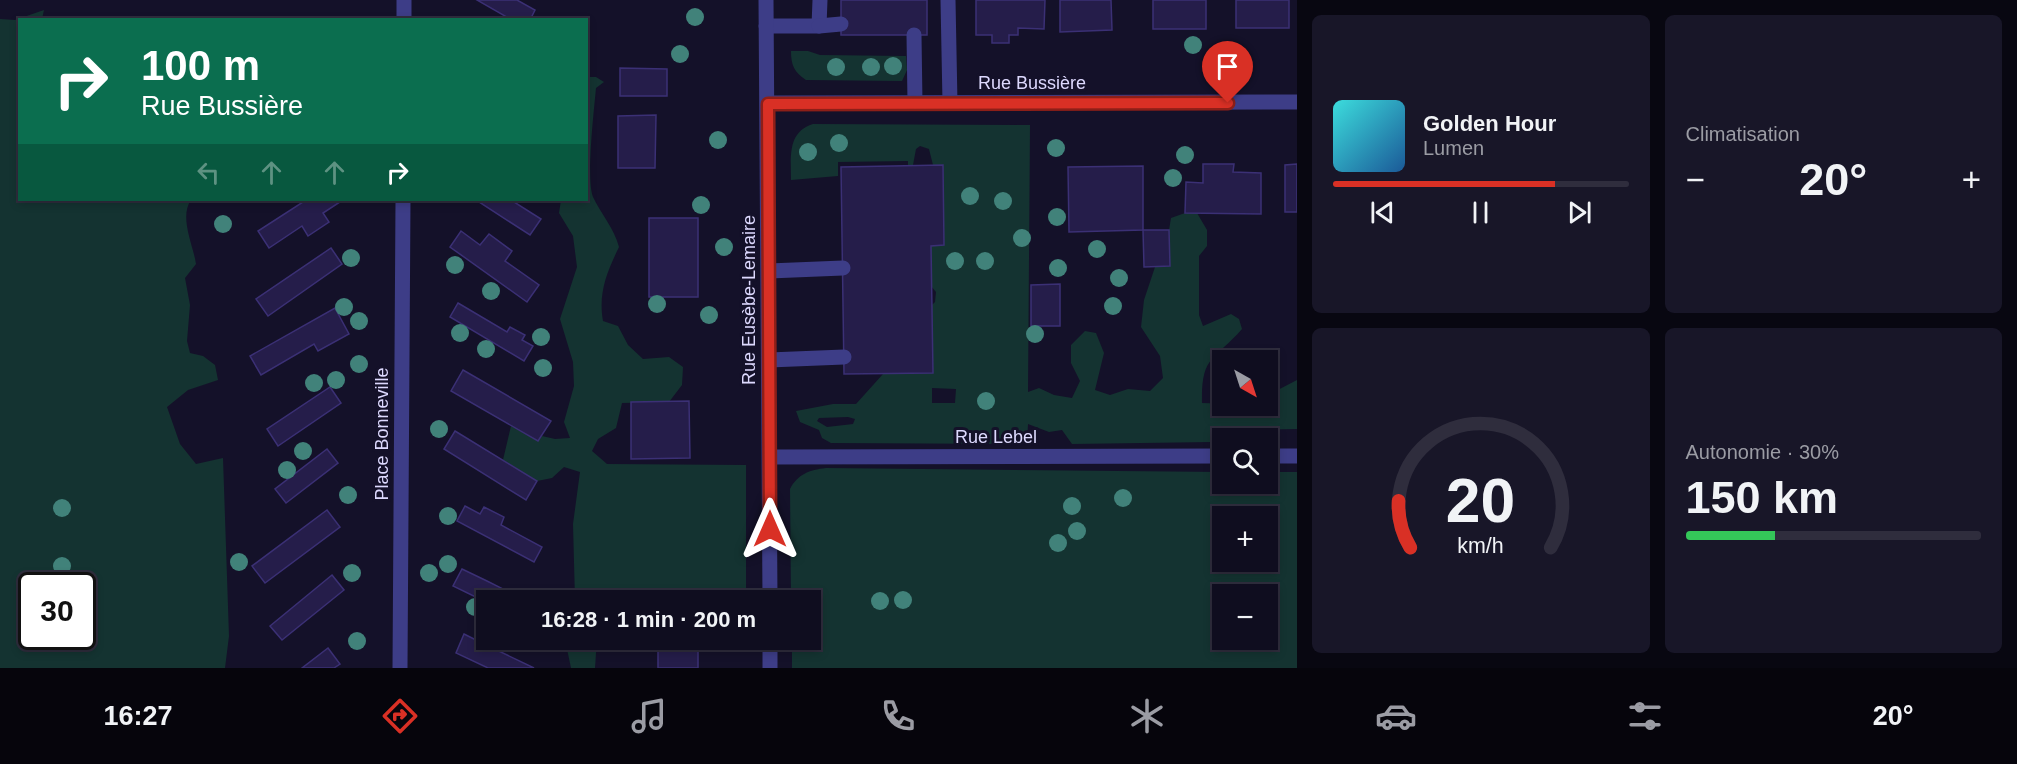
<!DOCTYPE html>
<html lang="fr">
<meta charset="utf-8">
<style>
:root{--surface:#0f0d1f;--page:#181628;--text:#f1f3f6;--muted:#9b9ca4;--line:#2f2d3d;--accent:#d93025}
body{margin:0;font-family:Helvetica,sans-serif;background:var(--page);color:var(--text);height:100vh;display:flex;flex-direction:column;font-size:22px;white-space:nowrap}
*{box-sizing:border-box;margin:0}
p{font-size:20px;color:var(--muted)}
.icon{flex:none;width:33px;height:33px;fill:none;stroke:currentColor;stroke-width:2;stroke-linecap:round;stroke-linejoin:round}
.map{position:relative;flex:1;overflow:hidden}
.side{display:flex;flex-direction:column;gap:15px;padding:15px;background:#080711;width:720px}
.side>*{flex:none}
.top-card{position:absolute;left:18px;top:18px;width:570px;height:183px;border-radius:0px;box-shadow:0 3px 9px #0003,0 0 0 2px var(--line);background:#0b6e4f;color:#fff;overflow:hidden}
.needle{width:39px;rotate:141deg}
.controls{position:absolute;left:1212px;top:350px;display:grid;gap:12px}
.controls a{display:grid;place-items:center;width:66px;height:66px;border-radius:0px;background:var(--surface);box-shadow:0 3px 9px #0003,0 0 0 2px var(--line);font-size:30px}
.speed{position:absolute;left:18px;top:572px;display:flex;gap:12px;font-size:30px;font-weight:700;text-align:center}
.speed>*{display:grid;place-content:center;width:78px;height:78px;border-radius:50%;background:var(--surface);box-shadow:0 3px 9px #0003,0 0 0 2px var(--line);line-height:1}
.speed .limit{border:3px solid #111;border-radius:9px;background:#fff;color:#111}
.pin{position:absolute;display:grid;place-items:center;width:51px;height:51px;color:#fff;margin:-62px -26px;border-radius:50% 50% 50% 0;rotate:-45deg;box-shadow:0 0 6px #0007}
.pin .icon{rotate:45deg}
.me{position:absolute;width:66px;margin:-33px;rotate:0deg;stroke-linejoin:round;filter:drop-shadow(0 0 4px #0008)}
.turn{display:flex;align-items:center;gap:21px;height:126px;padding:0 24px;font-size:27px}
.turn .icon{width:78px;height:78px;stroke-width:2.5}
.turn b{display:block;font-size:42px;line-height:51px}
.lanes{display:flex;align-items:center;height:57px;padding:0 24px;background:#0003;justify-content:center;gap:30px;direction:ltr}
.lanes .off{opacity:.35}
.big{font-size:45px;font-weight:800;line-height:1.1}
.side .tile{flex:1;display:flex;flex-direction:column;justify-content:center;gap:9px;min-width:0;padding:0 21px;border-radius:9px;background:var(--page)}
.side .dial{align-items:center;gap:0}
.dial svg{height:156px;overflow:visible;fill:none;stroke:var(--line);stroke-width:7;stroke-linecap:round;text-anchor:middle}
.dial text{fill:var(--text);stroke:none}
.song{display:flex;align-items:center;gap:18px}
.cover{width:72px;height:72px;border-radius:9px;background:linear-gradient(135deg,hsl(180 70% 55%),hsl(210 70% 35%))}
.played{height:6px;border-radius:3px;background:linear-gradient(90deg,var(--accent) 75%,var(--line) 75%)}
.keys{display:flex;justify-content:space-around;direction:ltr}
.heat{display:flex;justify-content:space-between;align-items:center;font-size:33px;direction:ltr}
.charge{height:9px;border-radius:4px;background:linear-gradient(90deg,#34c759 30%,var(--line) 0)}
.side .tiles{flex:1;display:grid;gap:15px;grid-template-columns:repeat(2,1fr)}
.trip{position:absolute;left:476px;top:590px;width:345px;height:60px;border-radius:0px;background:var(--surface);box-shadow:0 3px 9px #0003,0 0 0 2px var(--line);font-weight:800;line-height:60px;text-align:center}
.dock{display:flex;height:96px;justify-content:space-around;align-items:center;background:#06050c;color:var(--muted)}
.dock .icon{width:42px;height:42px}
.dock .active{color:var(--accent)}
.dock b{font-size:27px;color:var(--text)}
main{display:flex;flex:1;min-height:0}
.map>svg:first-child{display:block}
.green{fill:#143331;fill-rule:evenodd}
.building{fill:#251d4a;stroke:#3b3075;stroke-width:1.5}
.lines{fill:none;stroke-linecap:round;stroke-linejoin:round}
.lane{stroke:#3d3d87;stroke-width:15}
.street{stroke:#3d3d87;stroke-width:15}
.tree{fill:#41827a}
.route-casing{stroke:#8d1f18;stroke-width:15}
.route{stroke:#d93025;stroke-width:10}
.labels{text-anchor:middle;stroke-width:6;stroke-linejoin:round;paint-order:stroke}
.street-label{font-size:18px;fill:#ddd9fe;stroke:#141129}
</style>
<main>
<div class="map">
<svg width="1297" height="668" viewBox="0 0 1297 668">
<rect width="100%" height="100%" fill="#141129"/>
<g class="green">
<path d="M44 10 42 19 20 20V200H191C179 217 193 244 196 264L185 278 190 305 187 341 190 353 203 356 215 365 218 380 188 390 167 407 180 444 196 464 223 458 229 636 225 668H0V19L15 20ZM32 585H82V636H32Z"/>
<path d="M791 51H808L820 55 906 56 907 70 902 81 806 80C794 72 791 65 791 51Z"/>
<path d="M587 77H596L604 82 596 88C594 110 586 180 593 197 601 214 614 228 619 247 607 272 598 293 603 321L618 326 628 345 643 359 669 357 683 367 682 385 669 402 622 403 616 428 598 439 592 451 607 464 746 465V600H575L573 524 580 472 564 467 552 478 537 481 503 460 511 426 538 441 542 436 555 439 570 438 564 422 574 386 573 362 560 319 577 267 573 236 559 213 561 200H586Z"/>
<path d="M813 124 1030 125 1028 392 1039 388 1054 395 1072 398 1080 381 1071 363V345L1085 331 1096 333 1104 353 1095 390 1110 395 1128 389 1150 391 1163 378 1160 356 1141 327 1144 300 1155 267 1170 266 1169 230 1171 218 1185 213H1197L1207 230V246L1199 256V315L1203 326 1231 314 1239 319 1242 329C1214 361 1201 355 1202 403L1268 405V395L1297 380V429L1241 430 1212 442 1072 444 1062 430 1049 432 1028 424 1027 444 831 443 822 438 819 430 800 422 796 411 833 404H856L883 374 933 372 931 306 935 302 936 292 931 286V246L944 245 943 165H933L929 149 920 146 916 149 913 165H908V161L838 162V176L791 180C791 157 787 132 813 124ZM932 388 956 389 955 403H932ZM848 417 855 419 853 424 827 427 817 421 819 418Z"/>
<path d="M826 468 1222 472V483H1268V472H1297V668H792V639H810V600H791L790 489C798 474 809 470 826 468ZM1222 516H1268V561H1222ZM1222 594H1268V639H1222Z"/>
<polygon points="569,639 597,639 595,668 571,668 567,649"/>
</g>
<g class="building">
<polygon points="477,0 517,0 535,10 530,20 512,20"/>
<rect x="841" y="0" width="86" height="35"/>
<polygon points="976,0 1045,0 1044,29 1018,28 1018,35 1009,35 1009,43 992,43 992,35 976,35"/>
<polygon points="1060,0 1111,0 1112,30 1060,32"/>
<rect x="1153" y="0" width="53" height="29"/>
<rect x="1236" y="0" width="53" height="28"/>
<polygon points="620,68 667,69 667,96 620,96"/>
<polygon points="656,115 655,168 618,168 618,116"/>
<polygon points="1203,164 1234,164 1233,172 1261,173 1261,214 1185,213 1186,182 1203,183"/>
<polygon points="1297,164 1297,212 1285,212 1285,165"/>
<polygon points="943,165 944,245 931,246 933,373 844,374 841,167"/>
<polygon points="1143,166 1143,230 1069,232 1068,167"/>
<polygon points="306,200 343,200 323,213 329,222 308,236 302,226 269,248 258,231"/>
<polygon points="476,200 511,200 541,219 530,235"/>
<rect x="649" y="218" width="49" height="79"/>
<polygon points="1143,230 1169,230 1170,266 1144,267"/>
<polygon points="461,231 480,245 489,234 512,251 505,261 539,285 527,302 450,247"/>
<polygon points="331,248 342,264 268,316 256,299"/>
<polygon points="1060,284 1060,326 1031,326 1031,285"/>
<polygon points="458,303 507,332 510,327 525,335 522,340 533,346 524,361 450,317"/>
<polygon points="335,308 349,334 318,351 314,344 261,375 250,356"/>
<polygon points="463,370 551,421 538,441 451,391"/>
<polygon points="330,387 341,403 278,446 267,429"/>
<polygon points="689,401 690,458 631,459 631,402"/>
<polygon points="455,431 537,481 526,500 444,449"/>
<polygon points="327,449 338,463 286,503 275,489"/>
<polygon points="465,506 480,514 484,507 504,517 501,525 542,547 534,562 457,521"/>
<polygon points="327,510 340,527 265,583 252,566"/>
<polygon points="462,569 487,581 525,600 486,600 486,602 453,586"/>
<polygon points="332,575 344,590 282,640 270,626"/>
<polygon points="464,634 480,642 534,668 488,668 456,653"/>
<rect x="658" y="639" width="40" height="29"/>
<polygon points="328,648 340,664 334,668 302,668"/>
</g>
<g class="lines">
<g class="lane">
<polyline points="948,0 950,103"/>
<polyline points="766,26 819,26 820,0"/>
<polyline points="819,26 841,24"/>
<polyline points="914,35 915,103"/>
<polyline points="769,271 843,268"/>
<polyline points="769,360 844,357"/>
</g>
<g class="street">
<polyline points="766,0 770,600"/>
<polyline points="404,20 404,0"/>
<polyline points="768,103 1297,102"/>
<polyline points="1268,456 1297,456"/>
<polyline points="770,457 1222,456"/>
<polyline points="400,668 403,200"/>
<polyline points="770,668 770,639"/>
</g>
</g>
<g class="tree">
<circle cx="695" cy="17" r="9"/>
<circle cx="1193" cy="45" r="9"/>
<circle cx="680" cy="54" r="9"/>
<circle cx="893" cy="66" r="9"/>
<circle cx="836" cy="67" r="9"/>
<circle cx="871" cy="67" r="9"/>
<circle cx="718" cy="140" r="9"/>
<circle cx="839" cy="143" r="9"/>
<circle cx="1056" cy="148" r="9"/>
<circle cx="808" cy="152" r="9"/>
<circle cx="1185" cy="155" r="9"/>
<circle cx="1173" cy="178" r="9"/>
<circle cx="970" cy="196" r="9"/>
<circle cx="1003" cy="201" r="9"/>
<circle cx="701" cy="205" r="9"/>
<circle cx="1057" cy="217" r="9"/>
<circle cx="223" cy="224" r="9"/>
<circle cx="1022" cy="238" r="9"/>
<circle cx="724" cy="247" r="9"/>
<circle cx="1097" cy="249" r="9"/>
<circle cx="351" cy="258" r="9"/>
<circle cx="955" cy="261" r="9"/>
<circle cx="985" cy="261" r="9"/>
<circle cx="455" cy="265" r="9"/>
<circle cx="1058" cy="268" r="9"/>
<circle cx="1119" cy="278" r="9"/>
<circle cx="491" cy="291" r="9"/>
<circle cx="657" cy="304" r="9"/>
<circle cx="1113" cy="306" r="9"/>
<circle cx="344" cy="307" r="9"/>
<circle cx="709" cy="315" r="9"/>
<circle cx="359" cy="321" r="9"/>
<circle cx="460" cy="333" r="9"/>
<circle cx="1035" cy="334" r="9"/>
<circle cx="541" cy="337" r="9"/>
<circle cx="486" cy="349" r="9"/>
<circle cx="359" cy="364" r="9"/>
<circle cx="543" cy="368" r="9"/>
<circle cx="336" cy="380" r="9"/>
<circle cx="314" cy="383" r="9"/>
<circle cx="986" cy="401" r="9"/>
<circle cx="439" cy="429" r="9"/>
<circle cx="303" cy="451" r="9"/>
<circle cx="287" cy="470" r="9"/>
<circle cx="348" cy="495" r="9"/>
<circle cx="1123" cy="498" r="9"/>
<circle cx="1072" cy="506" r="9"/>
<circle cx="62" cy="508" r="9"/>
<circle cx="448" cy="516" r="9"/>
<circle cx="1077" cy="531" r="9"/>
<circle cx="1058" cy="543" r="9"/>
<circle cx="239" cy="562" r="9"/>
<circle cx="448" cy="564" r="9"/>
<circle cx="62" cy="566" r="9"/>
<circle cx="352" cy="573" r="9"/>
<circle cx="429" cy="573" r="9"/>
<circle cx="903" cy="600" r="9"/>
<circle cx="880" cy="601" r="9"/>
<circle cx="475" cy="607" r="9"/>
<circle cx="357" cy="641" r="9"/>
</g>
<g class="lines">
<g class="route-casing">
<polyline id="route" points="770,529 768,104 1228,103"/>
</g>
<use href="#route" class="route"/>
</g>
<g class="labels">
<g class="street-label">
<text x="1032" y="89">Rue Bussière</text>
<text transform="translate(749 300) rotate(-90)" y="6">Rue Eusèbe-Lemaire</text>
<text transform="translate(382 434) rotate(-90)" y="6">Place Bonneville</text>
<text x="996" y="443">Rue Lebel</text>
</g>
</g>
</svg>
<div class="controls">
<a><svg class="needle" viewBox="-14 -14 28 28"><path d="M0-13l5 13h-10z" fill="#e53935"/><path d="M0 13l5-13h-10z" fill="#9b9ca4"/></svg></a>
<a><svg class="icon" aria-label="search" viewBox="0 0 24 24"><circle cx="10" cy="10" r="6"/><path d="M15 15l6 6"/></svg></a>
<a>+</a>
<a>−</a>
</div>
<div class="speed"><div class="limit">30</div></div>
<div class="pin" style="left:1228px;top:103px;background:#d93025"><svg class="icon" aria-label="arrive" viewBox="0 0 24 24"><path d="M6 21V4h12l-3 4 3 4H6"/></svg></div>
<svg class="me" style="left:770px;top:529px" viewBox="-20 -20 40 40"><path d="M0-17L14 15 0 8-14 15z" fill="#d93025" stroke="#fff" stroke-width="4"/></svg>
<div class="trip">16:28 · 1 min · 200 m</div>
<div class="top-card">
<div class="turn"><svg class="icon" aria-label="right" viewBox="0 0 24 24"><path d="M7 20v-9h11M14 6l5 5-5 5"/></svg><div><b>100 m</b>Rue Bussière</div></div>
<div class="lanes"><svg class="icon off" aria-label="left" viewBox="0 0 24 24"><path d="M17 20v-9H6M10 6l-5 5 5 5"/></svg><svg class="icon off" aria-label="ahead" viewBox="0 0 24 24"><path d="M12 20V5M6 11l6-6 6 6"/></svg><svg class="icon off" aria-label="ahead" viewBox="0 0 24 24"><path d="M12 20V5M6 11l6-6 6 6"/></svg><svg class="icon" aria-label="right" viewBox="0 0 24 24"><path d="M7 20v-9h11M14 6l5 5-5 5"/></svg></div>
</div>
</div>
<section class="side">
<div class="tiles">
<div class="tile">
<div class="song"><i class="cover"></i><div><b>Golden Hour</b><p>Lumen</p></div></div>
<div class="played"></div>
<div class="keys"><svg class="icon" aria-label="previous" viewBox="0 0 24 24"><path d="M18 5L8 12l10 7zM5 5v14"/></svg><svg class="icon" aria-label="pause" viewBox="0 0 24 24"><path d="M8 5v14M16 5v14"/></svg><svg class="icon" aria-label="next" viewBox="0 0 24 24"><path d="M6 5l10 7-10 7zM19 5v14"/></svg></div>
</div>
<div class="tile"><p>Climatisation</p>
<div class="heat"><a>−</a><b class="big">20°</b><a>+</a></div>
</div>
<div class="tile dial"><svg viewBox="0 0 100 80">
<path d="M14 69A42 42 0 1 1 86 69"/>
<path d="M14 69A42 42 0 0 1 8 45" stroke="#d93025"/>
<text x="50" y="56" font-size="32" font-weight="700">20</text>
<text x="50" y="72" font-size="11">km/h</text>
</svg></div>
<div class="tile"><p>Autonomie · 30%</p><b class="big">150 km</b><div class="charge"></div></div>
</div>
</section>
</main>
<nav class="dock">
<b>16:27</b>
<svg class="icon active" aria-label="directions" viewBox="0 0 24 24"><path d="M12 3l9 9-9 9-9-9zM9 14v-3h6M13 9l2 2-2 2"/></svg>
<svg class="icon" aria-label="music" viewBox="0 0 24 24"><path d="M9 18V5l10-2v13"/><circle cx="6" cy="18" r="3"/><circle cx="16" cy="16" r="3"/></svg>
<svg class="icon" aria-label="phone" viewBox="0 0 24 24"><path d="M5 4h4l2 5-3 2q2 4 5 5l2-3 5 2v4C11 20 4 13 5 4z"/></svg>
<svg class="icon" aria-label="climate" viewBox="0 0 24 24"><path d="M12 3v18M4 7l16 10M4 17L20 7"/></svg>
<svg class="icon" aria-label="car" viewBox="0 0 24 24"><path d="M5 17H2v-5l4-1 3-4h7l3 4 3 1v5h-3M9 17h6M6 11h13"/><circle cx="7" cy="17" r="2"/><circle cx="17" cy="17" r="2"/></svg>
<svg class="icon" aria-label="filters" viewBox="0 0 24 24"><path d="M4 7h16M4 17h16"/><circle cx="9" cy="7" r="2"/><circle cx="15" cy="17" r="2"/></svg>
<b>20°</b>
</nav>
